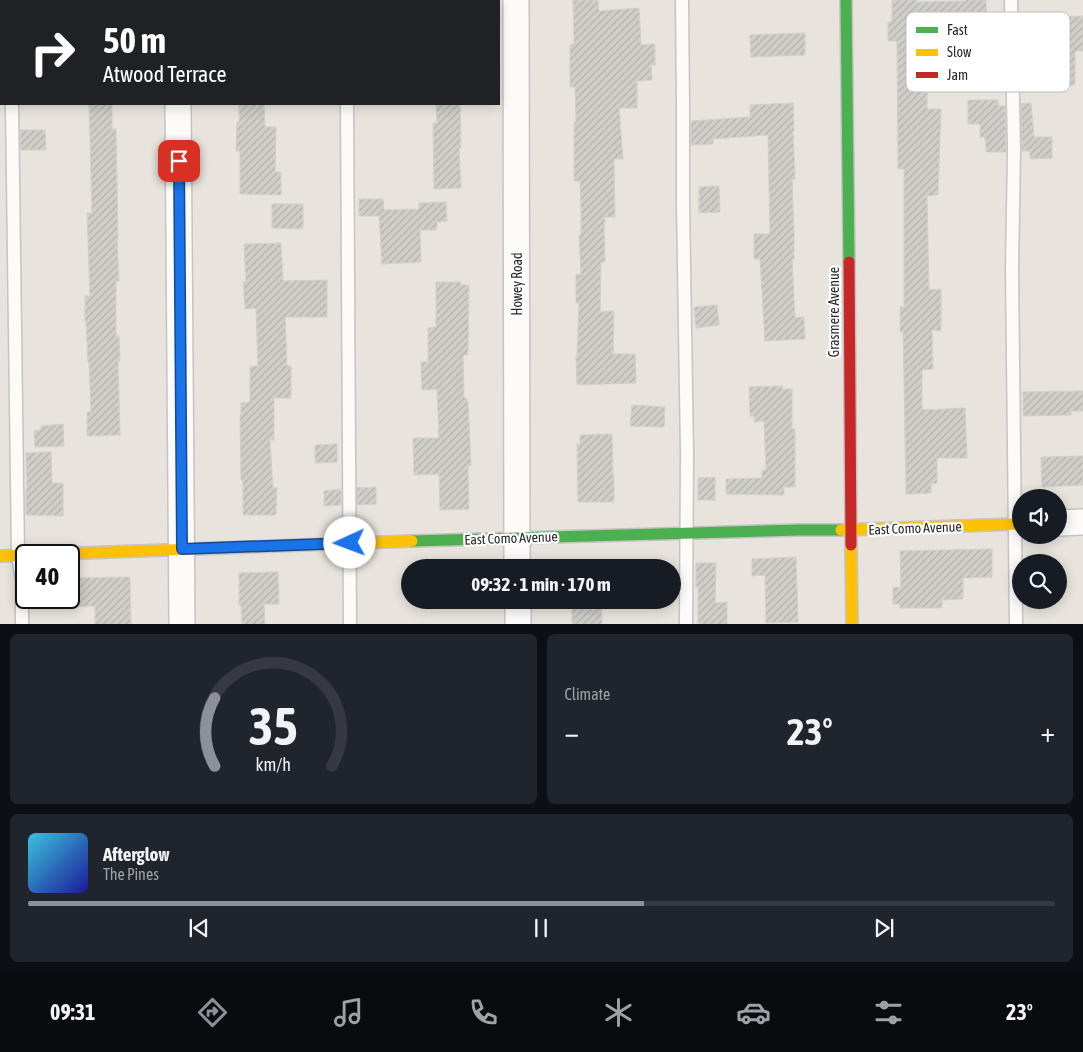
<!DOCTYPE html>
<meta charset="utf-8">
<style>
:root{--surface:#171b24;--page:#20242c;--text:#f1f3f6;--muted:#9ea1a6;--line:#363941;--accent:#8c9099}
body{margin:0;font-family:"Asap Condensed",sans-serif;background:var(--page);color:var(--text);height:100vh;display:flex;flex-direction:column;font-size:19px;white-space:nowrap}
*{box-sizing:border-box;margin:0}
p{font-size:16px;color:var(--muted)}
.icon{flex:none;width:28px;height:28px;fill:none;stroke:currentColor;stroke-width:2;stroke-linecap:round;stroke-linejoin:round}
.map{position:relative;height:624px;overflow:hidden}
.panel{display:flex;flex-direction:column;gap:10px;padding:10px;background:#0d0f14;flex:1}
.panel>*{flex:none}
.guide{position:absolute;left:0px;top:0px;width:500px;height:105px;box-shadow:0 2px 12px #0003;background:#202124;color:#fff;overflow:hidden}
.controls{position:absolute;left:1012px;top:489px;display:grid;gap:10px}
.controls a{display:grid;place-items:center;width:55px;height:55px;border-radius:50%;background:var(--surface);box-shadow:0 2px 12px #0003;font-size:25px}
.speed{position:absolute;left:15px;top:544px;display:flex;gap:10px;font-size:25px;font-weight:700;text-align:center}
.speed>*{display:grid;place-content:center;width:65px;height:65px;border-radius:50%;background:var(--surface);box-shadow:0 2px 12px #0003;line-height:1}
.speed .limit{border:2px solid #111;border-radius:8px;background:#fff;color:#111}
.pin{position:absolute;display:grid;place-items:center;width:42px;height:42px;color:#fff;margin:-21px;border-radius:10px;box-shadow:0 2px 8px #0006}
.me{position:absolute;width:55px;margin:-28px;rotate:268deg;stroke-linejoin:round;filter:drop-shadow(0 0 4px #0008)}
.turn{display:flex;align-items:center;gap:18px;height:105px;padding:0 20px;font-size:22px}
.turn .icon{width:65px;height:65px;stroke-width:2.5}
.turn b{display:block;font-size:35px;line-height:42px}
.big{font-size:38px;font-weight:700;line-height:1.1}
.panel .card{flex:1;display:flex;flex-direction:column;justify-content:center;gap:8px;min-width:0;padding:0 18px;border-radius:8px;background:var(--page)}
.panel .dial{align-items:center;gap:0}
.dial svg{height:130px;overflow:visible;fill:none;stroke:var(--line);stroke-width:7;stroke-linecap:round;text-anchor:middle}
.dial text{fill:var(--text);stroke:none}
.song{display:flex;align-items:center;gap:15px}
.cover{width:60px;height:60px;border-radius:8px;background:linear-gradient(135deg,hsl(190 70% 55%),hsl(240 70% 35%))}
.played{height:5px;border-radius:2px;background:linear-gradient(90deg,var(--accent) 60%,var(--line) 60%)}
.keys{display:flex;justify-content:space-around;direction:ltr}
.heat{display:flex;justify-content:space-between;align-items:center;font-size:28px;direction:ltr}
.panel .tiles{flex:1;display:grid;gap:10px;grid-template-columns:1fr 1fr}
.card:last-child{grid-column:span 2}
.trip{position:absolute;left:401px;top:559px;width:280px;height:50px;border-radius:25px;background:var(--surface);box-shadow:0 2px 12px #0003;font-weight:700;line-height:50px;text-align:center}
.menu{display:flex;height:80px;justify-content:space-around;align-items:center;background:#090b0e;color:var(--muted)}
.menu .icon{width:35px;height:35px}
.menu .selected{color:var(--accent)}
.menu b{font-size:22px;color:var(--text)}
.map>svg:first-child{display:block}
.building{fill:url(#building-hatch);stroke:#d3cfca}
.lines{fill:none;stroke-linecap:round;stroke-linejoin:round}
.lane-casing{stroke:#c5c3c3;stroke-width:15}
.street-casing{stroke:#c5c3c3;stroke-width:28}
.fast-casing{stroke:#c5c3c3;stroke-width:14}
.slow-casing{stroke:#c5c3c3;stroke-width:14}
.jam-casing{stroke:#c5c3c3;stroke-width:14}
.lane{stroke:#fcfbfa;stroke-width:12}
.street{stroke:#fcfbfa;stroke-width:25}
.fast{stroke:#4caf50;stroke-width:11}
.slow{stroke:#ffc107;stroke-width:11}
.jam{stroke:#c62828;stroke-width:11}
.route-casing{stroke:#114b97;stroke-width:12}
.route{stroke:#1a73e8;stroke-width:9}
.labels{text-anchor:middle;stroke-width:4.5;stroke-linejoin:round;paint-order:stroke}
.street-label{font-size:14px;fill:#292929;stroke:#fff}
.key{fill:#fff;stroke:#bfbfbf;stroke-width:1}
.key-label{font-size:14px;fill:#292929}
</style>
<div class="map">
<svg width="1083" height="625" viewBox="0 0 1083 625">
<defs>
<pattern id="building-hatch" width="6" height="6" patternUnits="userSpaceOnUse" patternTransform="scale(1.25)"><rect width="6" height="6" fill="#d0cec9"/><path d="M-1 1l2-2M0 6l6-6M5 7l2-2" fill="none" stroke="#b3b1ad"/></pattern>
</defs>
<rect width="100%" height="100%" fill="#e8e4dd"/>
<g class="building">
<polygon points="573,0 598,0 599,11 639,8 641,45 655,44 655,65 651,65 652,80 637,81 637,108 619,108 623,159 614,159 615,217 605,217 605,222 604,222 605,262 601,262 600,312 614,311 613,354 635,354 636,383 577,385 576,356 577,355 579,303 576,303 576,274 581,275 579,235 581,235 581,206 580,181 574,181 574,122 576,122 575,87 570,87 570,45 574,44"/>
<polygon points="892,0 917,0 917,2 966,1 966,0 986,0 989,56 967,57 967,27 928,30 927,109 941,109 938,195 927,196 929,290 941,289 941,331 932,330 933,369 922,370 922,410 965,408 967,458 937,458 937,483 931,484 931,493 906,494 904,378 903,332 900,332 900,307 904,307 904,169 898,169 897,41 888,41 888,22 892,22"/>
<polygon points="1029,15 1050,15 1050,17 1083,16 1083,51 1075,51 1075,85 1051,86 1049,39 1029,39"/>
<polygon points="805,33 805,55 751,57 750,35"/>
<polygon points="968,100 998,100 998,106 1005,106 1006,152 986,152 985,137 980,137 980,124 968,124"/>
<polygon points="793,103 794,131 793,131 795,179 792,179 794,234 794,259 792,259 795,318 804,317 805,339 765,341 760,259 754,259 754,234 770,234 768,135 713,139 713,144 691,145 691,121 750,117 750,105"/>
<polygon points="1031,103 1034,137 1052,137 1052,158 1030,159 1030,151 1022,151 1021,104"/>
<polygon points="89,104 112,104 112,129 116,129 118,240 117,240 119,281 116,281 116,336 119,336 120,361 118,361 120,435 87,436 87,412 91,412 89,362 88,362 86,321 85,321 85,296 90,296 87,213 92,213"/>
<polygon points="239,104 264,104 265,127 276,127 275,172 281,172 281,195 240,194 240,151 236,151 237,122 239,122"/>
<polygon points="436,104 460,104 461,148 459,148 461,188 434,189 433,123 437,123"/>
<polygon points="20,130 45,130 46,150 21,150"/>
<polygon points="719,186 720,212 699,213 699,187"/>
<polygon points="359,199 383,199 384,210 419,209 419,203 446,202 447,221 437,222 437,230 420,230 421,262 382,264 379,216 359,216"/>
<polygon points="272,204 303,204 303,229 272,228"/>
<polygon points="281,243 283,281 327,280 327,317 285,317 287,366 291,366 291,398 274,398 274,440 270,440 273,488 277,488 276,515 243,515 243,480 241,480 240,415 241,415 241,403 250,402 250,366 258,366 256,308 245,309 243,282 246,282 244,244"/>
<polygon points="436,282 461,282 460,285 469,285 468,355 463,355 464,398 467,398 467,401 468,401 471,466 468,466 469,509 440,510 439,474 414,475 413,438 439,438 437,389 422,390 421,362 428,362 428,328 436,327"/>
<polygon points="717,305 719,325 696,328 694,307"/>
<polygon points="783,386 782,389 792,389 792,429 795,429 795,487 784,487 784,495 726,494 726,479 762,478 762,470 766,470 764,421 754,422 754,416 750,416 749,387"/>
<polygon points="1083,391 1083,411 1071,411 1071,415 1023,416 1023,392"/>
<polygon points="632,405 665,407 664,427 630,426"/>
<polygon points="63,424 64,446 35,447 34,431 41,430 41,426"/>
<polygon points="612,434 613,476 614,476 614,502 578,502 577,444 580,444 580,435"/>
<polygon points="337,444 337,462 315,463 315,445"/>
<polygon points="51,452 52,483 63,483 63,516 26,515 26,489 27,489 26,453"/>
<polygon points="1083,456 1083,485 1042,487 1041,457"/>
<polygon points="715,477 715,500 698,500 698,478"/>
<polygon points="376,487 376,504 357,505 357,488"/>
<polygon points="341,489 341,505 324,506 324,491"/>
<polygon points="992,549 992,577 963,578 963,599 942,600 942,608 900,608 900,604 893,604 893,587 900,588 901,584 900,551"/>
<polygon points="796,557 798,622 766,623 765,575 752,576 752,559"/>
<polygon points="696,563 716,563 715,603 727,602 727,625 698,625 698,587 696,587"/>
<polygon points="278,572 279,604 264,604 265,625 242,625 241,605 239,605 239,573"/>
<polygon points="130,577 131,625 95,625 95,606 69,607 69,584 75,584 75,578"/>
<polygon points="601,600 602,625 572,625 572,601"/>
</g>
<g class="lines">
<g class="lane-casing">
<g id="lane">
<polyline points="11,0 11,1"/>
<polyline points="346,0 346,1"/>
<polyline points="682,0 683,104 683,203 687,452 686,625"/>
<polyline points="1011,0 1014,150 1012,270 1016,625"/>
<polyline points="12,104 18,555 22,580 22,625"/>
<polyline points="347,104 350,625"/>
</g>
</g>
<g class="street-casing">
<g id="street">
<polyline points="178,0 178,1"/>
<polyline points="516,0 517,568"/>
<polyline points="178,104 182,625"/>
<polyline points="1059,523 1083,522"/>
<polyline points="518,600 518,625"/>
</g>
</g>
<g class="fast-casing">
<g id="fast">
<polyline points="846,0 849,262"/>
<polyline points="412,541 799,530 841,530"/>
</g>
</g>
<g class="slow-casing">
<g id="slow">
<polyline points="841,530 1021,524"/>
<polyline points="851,545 852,625"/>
<polyline points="0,556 412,541"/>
</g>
</g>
<g class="jam-casing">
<polyline id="jam" points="849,262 851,545"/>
</g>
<use href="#lane" class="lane"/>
<use href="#street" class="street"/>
<use href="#fast" class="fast"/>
<use href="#slow" class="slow"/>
<use href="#jam" class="jam"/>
</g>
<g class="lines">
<g class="route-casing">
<polyline id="route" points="179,161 182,549 350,543"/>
</g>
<use href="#route" class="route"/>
</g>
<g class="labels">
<g class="street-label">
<text transform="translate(517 284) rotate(-90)" y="5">Howey Road</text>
<text transform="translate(834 312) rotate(-90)" y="5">Grasmere Avenue</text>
<text transform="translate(915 528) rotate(-2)" y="5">East Como Avenue</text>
<text transform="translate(511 538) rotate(-2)" y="5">East Como Avenue</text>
</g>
</g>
<rect x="906" y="12" width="164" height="80" rx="8" class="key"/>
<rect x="916" y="27" width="22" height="6" fill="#4caf50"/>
<rect x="916" y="49" width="22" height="7" fill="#ffc107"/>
<rect x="916" y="72" width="22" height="6" fill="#c62828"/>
<g class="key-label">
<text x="947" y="35">Fast</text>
<text x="947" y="57">Slow</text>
<text x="947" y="80">Jam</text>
</g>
</svg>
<div class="controls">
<a><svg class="icon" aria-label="sound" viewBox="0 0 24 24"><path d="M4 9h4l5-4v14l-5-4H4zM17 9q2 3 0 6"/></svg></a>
<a><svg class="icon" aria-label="search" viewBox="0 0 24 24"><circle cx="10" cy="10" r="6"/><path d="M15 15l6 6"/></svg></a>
</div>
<div class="speed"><div class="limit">40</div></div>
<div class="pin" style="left:179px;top:161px;background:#d93025"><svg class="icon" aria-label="arrive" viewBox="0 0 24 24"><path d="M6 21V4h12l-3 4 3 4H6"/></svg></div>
<svg class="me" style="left:350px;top:543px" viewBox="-20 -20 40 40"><circle r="19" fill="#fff"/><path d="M0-13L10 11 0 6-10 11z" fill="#1a73e8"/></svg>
<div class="trip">09:32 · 1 min · 170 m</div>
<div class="guide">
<div class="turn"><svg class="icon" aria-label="right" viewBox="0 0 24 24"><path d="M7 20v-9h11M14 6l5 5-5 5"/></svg><div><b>50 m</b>Atwood Terrace</div></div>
</div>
</div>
<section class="panel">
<div class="tiles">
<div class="card dial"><svg viewBox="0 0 100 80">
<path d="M14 69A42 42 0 1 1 86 69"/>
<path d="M14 69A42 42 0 0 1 14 27" stroke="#8c9099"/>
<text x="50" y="56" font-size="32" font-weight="700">35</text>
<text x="50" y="72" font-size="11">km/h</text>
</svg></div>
<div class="card"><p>Climate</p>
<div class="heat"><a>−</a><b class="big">23°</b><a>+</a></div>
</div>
<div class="card">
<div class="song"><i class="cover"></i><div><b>Afterglow</b><p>The Pines</p></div></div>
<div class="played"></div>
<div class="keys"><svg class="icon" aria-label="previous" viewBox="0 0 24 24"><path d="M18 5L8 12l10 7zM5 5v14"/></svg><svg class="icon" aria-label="pause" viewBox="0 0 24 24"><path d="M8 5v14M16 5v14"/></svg><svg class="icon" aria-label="next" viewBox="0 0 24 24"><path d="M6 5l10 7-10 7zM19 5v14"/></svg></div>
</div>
</div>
</section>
<nav class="menu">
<b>09:31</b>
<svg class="icon selected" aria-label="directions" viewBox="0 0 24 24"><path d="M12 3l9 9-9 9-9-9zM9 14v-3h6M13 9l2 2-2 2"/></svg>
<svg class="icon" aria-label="music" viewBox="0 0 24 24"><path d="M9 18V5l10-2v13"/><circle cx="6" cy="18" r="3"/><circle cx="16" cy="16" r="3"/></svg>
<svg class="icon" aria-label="phone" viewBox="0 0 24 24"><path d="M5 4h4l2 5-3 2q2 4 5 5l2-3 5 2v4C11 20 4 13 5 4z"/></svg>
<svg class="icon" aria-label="climate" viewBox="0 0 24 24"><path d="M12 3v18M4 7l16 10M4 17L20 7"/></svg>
<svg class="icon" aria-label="car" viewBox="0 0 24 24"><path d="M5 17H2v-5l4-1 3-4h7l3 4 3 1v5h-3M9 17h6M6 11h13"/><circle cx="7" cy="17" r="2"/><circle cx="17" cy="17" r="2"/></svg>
<svg class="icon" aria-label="filters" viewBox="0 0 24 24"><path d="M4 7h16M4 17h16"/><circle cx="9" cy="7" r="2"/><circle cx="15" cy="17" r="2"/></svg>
<b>23°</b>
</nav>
